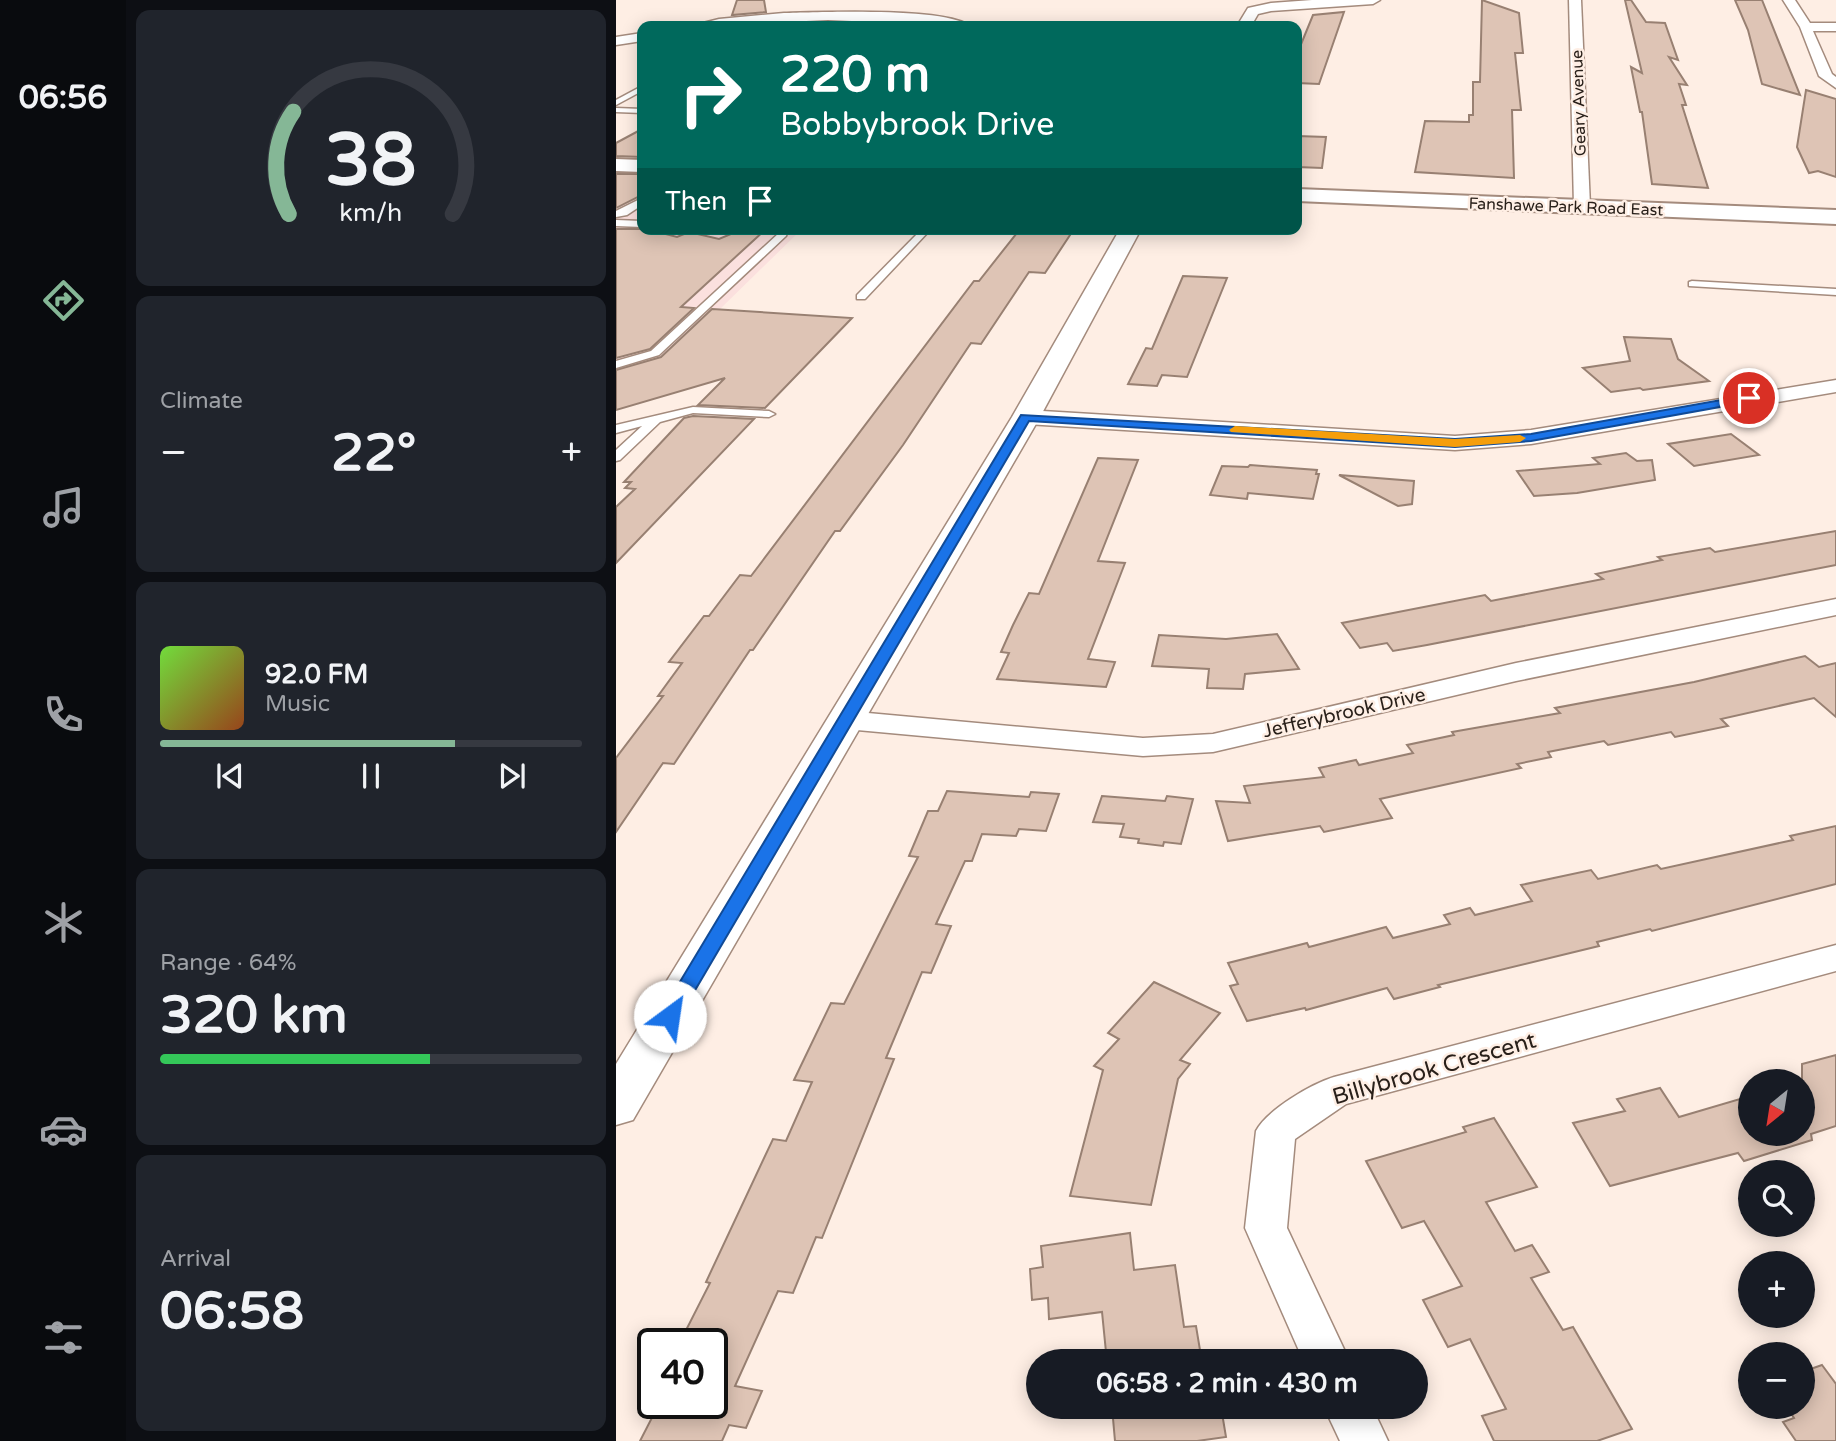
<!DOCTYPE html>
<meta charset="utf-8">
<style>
:root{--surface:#171b24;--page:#20242c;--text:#f1f3f6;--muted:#9ea1a6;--line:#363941;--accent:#85b796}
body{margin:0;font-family:"Varela Round",sans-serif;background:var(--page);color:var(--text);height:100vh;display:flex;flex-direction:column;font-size:26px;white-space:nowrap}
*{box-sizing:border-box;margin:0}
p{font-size:23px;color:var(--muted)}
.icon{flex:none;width:38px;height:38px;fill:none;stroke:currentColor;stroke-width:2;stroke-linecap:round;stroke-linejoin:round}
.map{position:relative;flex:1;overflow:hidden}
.sheet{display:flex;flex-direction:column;gap:10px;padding:10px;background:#0d0f14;width:490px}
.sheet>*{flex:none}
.banner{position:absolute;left:21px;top:21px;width:665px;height:214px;border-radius:14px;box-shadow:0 4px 18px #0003;background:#00695c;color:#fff;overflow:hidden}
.needle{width:46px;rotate:210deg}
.buttons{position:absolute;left:1122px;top:1069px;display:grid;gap:14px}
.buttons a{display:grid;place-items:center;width:77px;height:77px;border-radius:50%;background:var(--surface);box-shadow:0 4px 18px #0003;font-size:35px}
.speed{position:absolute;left:21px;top:1328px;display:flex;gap:14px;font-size:35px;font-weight:700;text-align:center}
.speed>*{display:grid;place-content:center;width:91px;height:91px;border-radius:50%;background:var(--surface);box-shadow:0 4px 18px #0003;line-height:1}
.speed .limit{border:4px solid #111;border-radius:10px;background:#fff;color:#111}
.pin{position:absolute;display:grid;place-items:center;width:60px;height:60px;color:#fff;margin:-30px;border:4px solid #fff;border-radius:50%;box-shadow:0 2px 7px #0007}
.me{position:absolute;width:77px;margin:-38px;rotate:31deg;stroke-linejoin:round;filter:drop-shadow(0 0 5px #0008)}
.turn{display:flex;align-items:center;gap:24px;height:147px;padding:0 28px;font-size:32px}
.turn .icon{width:91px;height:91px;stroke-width:2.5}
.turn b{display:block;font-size:49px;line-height:60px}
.then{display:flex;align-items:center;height:66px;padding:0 28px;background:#0003;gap:14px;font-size:26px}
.big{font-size:52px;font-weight:800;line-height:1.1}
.sheet .card{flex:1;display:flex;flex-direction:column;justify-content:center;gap:10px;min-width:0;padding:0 24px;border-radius:14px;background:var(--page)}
.sheet .dial{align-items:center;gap:0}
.dial svg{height:182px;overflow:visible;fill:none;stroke:var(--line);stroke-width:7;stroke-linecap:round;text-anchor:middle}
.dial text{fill:var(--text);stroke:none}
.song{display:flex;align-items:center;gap:21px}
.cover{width:84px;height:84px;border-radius:10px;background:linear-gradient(135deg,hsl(100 70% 55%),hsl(20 70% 35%))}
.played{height:7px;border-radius:4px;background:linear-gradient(90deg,var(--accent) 70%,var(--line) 70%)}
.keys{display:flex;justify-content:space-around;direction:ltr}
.heat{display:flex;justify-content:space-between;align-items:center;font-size:38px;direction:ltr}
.charge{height:10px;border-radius:5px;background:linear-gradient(90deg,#34c759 64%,var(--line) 0)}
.trip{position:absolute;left:410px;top:1349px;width:402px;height:70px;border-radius:35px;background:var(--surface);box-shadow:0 4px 18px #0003;font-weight:800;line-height:70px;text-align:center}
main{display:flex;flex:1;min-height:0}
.tabs{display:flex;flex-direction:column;width:126px;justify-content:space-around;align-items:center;background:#090b0e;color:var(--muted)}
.tabs .icon{width:49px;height:49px}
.tabs .selected{color:var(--accent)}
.tabs b{font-size:32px;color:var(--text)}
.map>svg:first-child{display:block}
.commercial{fill:#fbe0de}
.building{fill:#dec4b5;stroke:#988072;stroke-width:2}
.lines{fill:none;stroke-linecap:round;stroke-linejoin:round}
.service-casing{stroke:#a48b7d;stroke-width:3}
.minor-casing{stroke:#a48b7d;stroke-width:3}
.tertiary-casing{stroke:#a48b7d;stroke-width:3}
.secondary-casing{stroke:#a48b7d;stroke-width:4}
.service{fill:#fff;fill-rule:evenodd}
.minor{fill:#fff;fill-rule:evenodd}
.tertiary{fill:#fff;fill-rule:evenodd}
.secondary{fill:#fff;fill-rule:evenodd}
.route{fill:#1a73e8;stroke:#114b97;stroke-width:2}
.slow{fill:#f59e0b}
.labels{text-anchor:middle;stroke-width:5;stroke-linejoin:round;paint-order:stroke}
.far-street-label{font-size:16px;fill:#29201a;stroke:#feeee4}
.street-label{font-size:19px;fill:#29201a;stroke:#feeee4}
.near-street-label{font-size:23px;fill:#29201a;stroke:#feeee4}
</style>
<main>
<nav class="tabs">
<b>06:56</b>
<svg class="icon selected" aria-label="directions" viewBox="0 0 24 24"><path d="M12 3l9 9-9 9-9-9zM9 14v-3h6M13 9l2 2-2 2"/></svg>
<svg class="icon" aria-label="music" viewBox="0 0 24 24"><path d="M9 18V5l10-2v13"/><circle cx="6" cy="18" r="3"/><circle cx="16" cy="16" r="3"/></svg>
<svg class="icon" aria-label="phone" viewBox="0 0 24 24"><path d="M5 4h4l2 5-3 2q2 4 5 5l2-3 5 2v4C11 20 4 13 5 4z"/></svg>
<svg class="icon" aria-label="climate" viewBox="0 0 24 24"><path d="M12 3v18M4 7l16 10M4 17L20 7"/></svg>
<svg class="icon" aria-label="car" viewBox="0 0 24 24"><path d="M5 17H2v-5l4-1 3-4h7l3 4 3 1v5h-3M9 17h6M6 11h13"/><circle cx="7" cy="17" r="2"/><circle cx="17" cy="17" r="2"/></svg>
<svg class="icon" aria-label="filters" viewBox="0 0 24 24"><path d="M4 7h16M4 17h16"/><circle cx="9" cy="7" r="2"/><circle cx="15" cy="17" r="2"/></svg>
</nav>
<section class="sheet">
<div class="card dial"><svg viewBox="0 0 100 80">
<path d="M14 69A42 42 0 1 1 86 69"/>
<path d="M14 69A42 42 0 0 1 16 24" stroke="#85b796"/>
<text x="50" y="56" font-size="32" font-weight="700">38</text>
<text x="50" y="72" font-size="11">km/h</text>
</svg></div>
<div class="card"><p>Climate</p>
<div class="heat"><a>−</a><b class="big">22°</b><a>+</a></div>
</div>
<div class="card">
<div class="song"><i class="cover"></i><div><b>92.0 FM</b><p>Music</p></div></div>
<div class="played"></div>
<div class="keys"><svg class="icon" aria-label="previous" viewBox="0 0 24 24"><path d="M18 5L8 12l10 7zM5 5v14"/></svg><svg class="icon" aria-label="pause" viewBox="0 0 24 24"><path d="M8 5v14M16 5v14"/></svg><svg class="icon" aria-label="next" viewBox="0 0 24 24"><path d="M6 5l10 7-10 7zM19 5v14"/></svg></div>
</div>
<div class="card"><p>Range · 64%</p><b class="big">320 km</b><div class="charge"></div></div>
<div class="card"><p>Arrival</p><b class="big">06:58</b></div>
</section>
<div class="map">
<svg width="1220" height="1441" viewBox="0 0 1220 1441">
<rect width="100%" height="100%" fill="#feeee4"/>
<polygon class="commercial" points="0,185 26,187 26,229 186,229 56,356 0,372"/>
<g class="building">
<polygon points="121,0 148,0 150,12 116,15"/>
<polygon points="866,0 903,13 907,53 899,53 905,110 896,110 898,178 799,172 809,121 853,122 853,115 857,115 857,82 864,82"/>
<polygon points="1009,0 1015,0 1030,22 1049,23 1062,60 1053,57 1071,85 1063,84 1070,105 1066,105 1092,188 1036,184 1026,112 1024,112 1015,67 1026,73"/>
<polygon points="1119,0 1146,0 1184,95 1146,84 1132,30"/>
<polygon points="728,12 703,84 681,83 681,54 697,15"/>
<polygon points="1190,90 1220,99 1220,177 1202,171 1193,173 1181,147"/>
<polygon points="26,129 26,157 0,156 0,143"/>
<polygon points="681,136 710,137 706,168 681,167"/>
<polygon points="0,174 26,174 26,195 0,208"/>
<polygon points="0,229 30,229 61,237 73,232 103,239 127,229 150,229 65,307 78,308 34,349 0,358"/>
<polygon points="404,229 458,229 429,273 413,272 365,344 355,343 287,445 224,531 219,531 137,650 134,650 58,764 47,763 0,832 0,758 47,696 42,696 66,663 53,662 88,616 93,616 124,575 135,576 358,281 363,281"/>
<polygon points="567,276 611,278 571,377 546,375 541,386 512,384 530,348 536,349"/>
<polygon points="96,309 236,318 149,408 82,405 109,378 0,410 0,370 45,357"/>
<polygon points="1008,337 1055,339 1062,359 1093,381 1027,390 1024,388 995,392 967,368 1014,361"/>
<polygon points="77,416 138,419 0,563 0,507 19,489 9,488 15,482 8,482 68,418"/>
<polygon points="1115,434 1143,455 1078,466 1052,444"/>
<polygon points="1010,453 1021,461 1036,460 1039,480 961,493 918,496 901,471 984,464 977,458"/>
<polygon points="482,458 522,460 482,561 509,563 472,659 499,662 490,687 381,679 393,653 385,652 397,625 413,593 423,594"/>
<polygon points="634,465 701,470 700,474 703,474 697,499 632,493 631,499 594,495 606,466 632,467"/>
<polygon points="723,475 798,481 796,504 782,506"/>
<polygon points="1220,531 1220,565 811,645 777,651 771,643 744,648 726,623 869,595 875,601 987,579 980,574 1046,560 1042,557 1094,548 1099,552"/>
<polygon points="661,634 683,669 629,674 627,689 591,688 593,669 536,666 543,635 610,639"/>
<polygon points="1189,656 1203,667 1220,663 1220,717 1198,698 1105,719 1112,726 1059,737 1055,732 992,745 988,741 932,752 935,757 901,764 905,768 764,799 776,818 708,832 704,826 612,841 600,801 634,803 628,786 708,777 703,768 740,760 743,765 797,753 791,745 838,735 836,732 944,713 939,708 1078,682"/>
<polygon points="331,791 413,797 415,792 443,794 430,831 403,829 400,836 366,834 356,861 349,861 320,924 335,926 315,973 306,972 270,1058 278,1059 206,1238 200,1237 177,1293 162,1291 119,1386 146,1391 130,1428 113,1425 106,1441 24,1441 43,1404 96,1404 96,1344 63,1344 94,1283 90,1282 157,1139 170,1141 196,1082 178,1080 215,1003 228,1004 302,857 293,856 312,811 322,811"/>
<polygon points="486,796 549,801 551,796 577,799 565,844 548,842 547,846 522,843 523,839 504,837 508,824 477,822"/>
<polygon points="1220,826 1220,884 1036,931 1034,929 981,942 983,946 822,985 824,987 778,999 771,988 690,1010 689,1008 631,1021 614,986 622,984 612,963 691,943 693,947 770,927 777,938 834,924 828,915 854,908 859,915 916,901 905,885 975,870 982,879 1041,865 1045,869 1177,840 1174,836"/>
<polygon points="538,982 604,1013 564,1060 574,1064 562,1079 535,1205 454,1196 487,1070 478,1066 503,1039 492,1033"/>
<polygon points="1220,1055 1220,1126 1195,1134 1196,1140 1128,1161 1122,1153 994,1186 957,1123 1009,1111 1001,1099 1044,1088 1063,1117 1134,1096 1134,1134 1186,1134 1186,1064"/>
<polygon points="878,1118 921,1187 870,1202 899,1251 916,1245 933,1272 915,1278 947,1330 957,1327 1016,1429 981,1441 878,1441 866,1416 890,1409 854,1339 832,1347 807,1300 846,1286 808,1221 786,1228 750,1161 850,1132 847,1127"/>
<polygon points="514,1233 518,1270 559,1265 568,1327 580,1326 586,1362 491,1362 486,1312 433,1319 432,1298 416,1300 414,1269 427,1267 425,1246"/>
<polygon points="1206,1365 1220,1384 1220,1441 1180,1441 1167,1422 1178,1418 1171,1407 1186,1407 1186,1372"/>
<polygon points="496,1407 605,1407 610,1437 581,1441 499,1441"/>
</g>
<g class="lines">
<g class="service-casing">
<g id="service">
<polygon points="26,86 26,91 0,105 0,100"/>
<polygon points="0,108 26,109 26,113 0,112"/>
<polygon points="26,198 26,205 11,215 0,217 0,211"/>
<polygon points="0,220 26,221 26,227 0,226"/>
<polygon points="163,229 172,229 170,236 43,355 0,368 0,361 35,351 163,233"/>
<polygon points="306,229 315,229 249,299 241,299 241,295"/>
<polygon points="1076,281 1220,289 1220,295 1073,286 1073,282"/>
<polygon points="77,407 153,411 159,414 153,417 77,413 44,422 4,460 0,461 0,450 26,426 0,433 0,425"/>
</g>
</g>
<g class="minor-casing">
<g id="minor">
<polygon points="953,0 965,0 974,206 966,211 958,206"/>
<polygon points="1167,0 1179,0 1194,23 1220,23 1220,31 1197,31 1216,74 1220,77 1220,88 1203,76 1184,27"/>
<path d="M168 13C204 12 330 7 354 26L212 20 75 26 103 19Z"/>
<polygon points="26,33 26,41 0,45 0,37"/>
<polygon points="1220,380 1220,392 915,444 839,450 410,424 402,422 399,417 402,412 410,410 839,436 915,430"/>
<polygon points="1220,599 1220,615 900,681 597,752 527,756 230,729 219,726 215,720 219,714 230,711 527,738 597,734 900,663"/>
<path d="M1220 945V971L730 1104 679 1139 671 1228 734 1362H688L629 1228 640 1131C651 1110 695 1084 718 1077Z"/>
<polygon points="708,1407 756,1407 772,1441 724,1441"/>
</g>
</g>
<g class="tertiary-casing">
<g id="tertiary">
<polygon points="696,0 764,0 757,4 655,11 642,14 635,26 621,26 632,8 655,3"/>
<polygon points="504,229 525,229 424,417 17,1120 0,1125 0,1064 396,417"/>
</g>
</g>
<g class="secondary-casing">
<g id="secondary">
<polygon points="0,159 26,160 26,172 0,171"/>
<polygon points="681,189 1220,210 1220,224 681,201"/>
</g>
</g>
<use href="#service" class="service"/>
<use href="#minor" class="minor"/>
<use href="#tertiary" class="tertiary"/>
<use href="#secondary" class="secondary"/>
</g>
<polygon class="route" points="1133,395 1139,398 1137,401 915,441 839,447 413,421 61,1021 54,1023 47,1021 44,1016 47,1010 405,415 839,439 915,434"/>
<polygon class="slow" points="619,426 839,439 904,435 910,438 904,442 839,447 615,432 613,430"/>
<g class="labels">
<g class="far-street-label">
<text transform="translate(962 103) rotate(-92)" y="6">Geary Avenue</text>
<text transform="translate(950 206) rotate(2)" y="6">Fanshawe Park Road East</text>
</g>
<g class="street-label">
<text transform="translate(728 712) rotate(-13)" y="7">Jefferybrook Drive</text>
</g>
<g class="near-street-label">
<text transform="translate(818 1068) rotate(-16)" y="8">Billybrook Crescent</text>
</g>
</g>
</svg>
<div class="buttons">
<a><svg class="needle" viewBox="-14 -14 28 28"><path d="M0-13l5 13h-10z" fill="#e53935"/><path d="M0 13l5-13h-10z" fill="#9ea1a6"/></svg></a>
<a><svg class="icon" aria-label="search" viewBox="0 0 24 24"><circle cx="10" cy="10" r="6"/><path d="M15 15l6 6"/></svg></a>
<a>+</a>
<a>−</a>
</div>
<div class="speed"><div class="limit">40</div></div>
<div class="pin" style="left:1133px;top:398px;background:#d93025"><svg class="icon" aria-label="arrive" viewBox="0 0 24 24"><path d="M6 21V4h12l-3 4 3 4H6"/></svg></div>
<svg class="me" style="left:54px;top:1016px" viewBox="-20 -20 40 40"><circle r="19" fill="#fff"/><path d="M0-13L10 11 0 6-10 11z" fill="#1a73e8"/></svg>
<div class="trip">06:58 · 2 min · 430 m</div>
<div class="banner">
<div class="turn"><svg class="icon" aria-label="right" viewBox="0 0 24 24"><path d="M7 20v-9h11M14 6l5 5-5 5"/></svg><div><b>220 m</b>Bobbybrook Drive</div></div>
<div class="then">Then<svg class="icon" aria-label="arrive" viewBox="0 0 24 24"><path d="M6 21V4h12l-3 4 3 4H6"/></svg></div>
</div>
</div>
</main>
